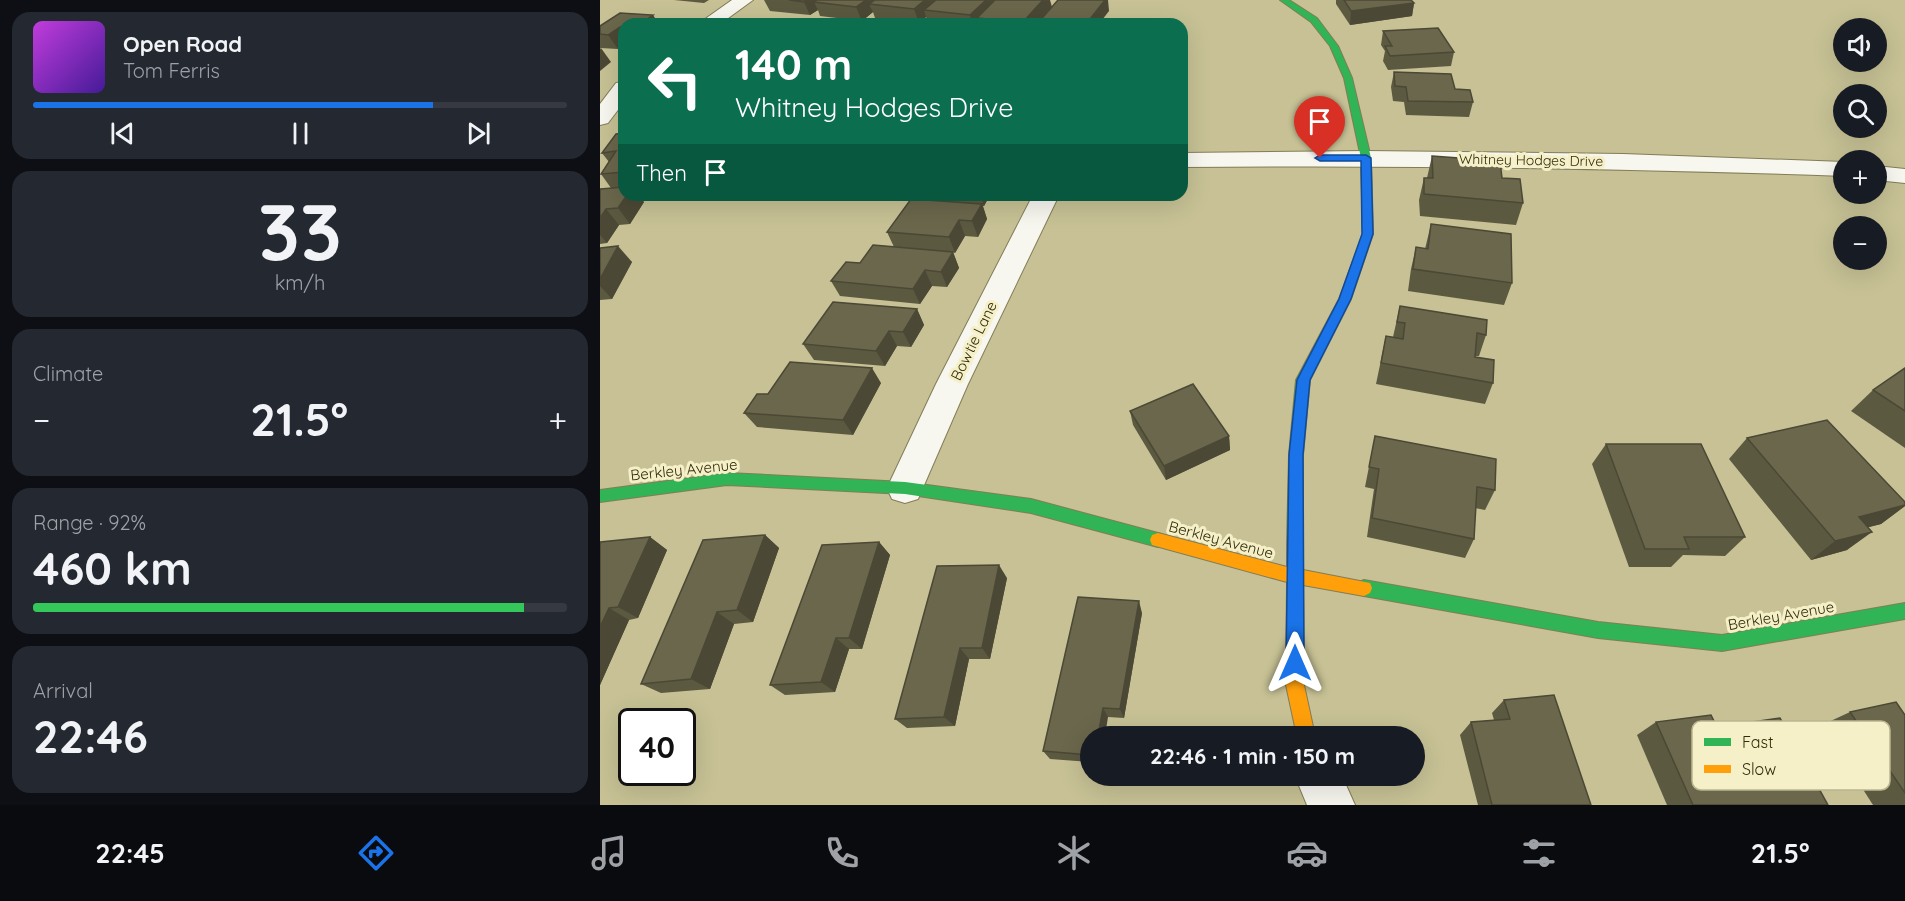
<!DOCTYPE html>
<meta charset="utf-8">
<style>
:root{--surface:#171b24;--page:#242831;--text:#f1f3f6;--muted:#9ea1a6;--line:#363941;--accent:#1a73e8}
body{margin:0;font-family:Quicksand,sans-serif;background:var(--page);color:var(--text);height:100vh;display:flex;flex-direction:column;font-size:22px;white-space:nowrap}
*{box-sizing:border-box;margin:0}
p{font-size:20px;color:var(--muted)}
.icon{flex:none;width:33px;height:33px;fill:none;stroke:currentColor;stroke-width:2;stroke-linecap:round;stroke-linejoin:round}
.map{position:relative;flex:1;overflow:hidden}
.drawer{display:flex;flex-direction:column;gap:12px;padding:12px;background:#0d0f14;width:600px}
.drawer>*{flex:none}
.banner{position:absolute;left:18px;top:18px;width:570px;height:183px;border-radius:18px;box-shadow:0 6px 24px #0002;background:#0b6e4f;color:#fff;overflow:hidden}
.tools{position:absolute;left:1233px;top:18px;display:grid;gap:12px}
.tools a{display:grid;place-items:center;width:54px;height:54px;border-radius:50%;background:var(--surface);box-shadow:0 6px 24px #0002;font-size:30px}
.speed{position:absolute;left:18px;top:708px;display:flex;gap:12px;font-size:30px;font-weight:700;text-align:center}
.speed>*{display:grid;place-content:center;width:78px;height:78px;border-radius:50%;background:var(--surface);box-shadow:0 6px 24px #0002;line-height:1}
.speed .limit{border:3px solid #111;border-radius:9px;background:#fff;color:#111}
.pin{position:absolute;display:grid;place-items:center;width:51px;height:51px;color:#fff;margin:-62px -26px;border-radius:50% 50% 50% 0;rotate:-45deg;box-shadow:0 0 6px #0007}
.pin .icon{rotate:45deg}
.me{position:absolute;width:66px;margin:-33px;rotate:0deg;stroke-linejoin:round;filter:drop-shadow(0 0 4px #0008)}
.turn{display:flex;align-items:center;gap:21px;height:126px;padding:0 18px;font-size:27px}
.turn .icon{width:78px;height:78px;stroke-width:2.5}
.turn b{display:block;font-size:42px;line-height:51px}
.then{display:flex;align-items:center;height:57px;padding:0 18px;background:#0003;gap:12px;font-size:22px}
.big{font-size:45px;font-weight:800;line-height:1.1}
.drawer .widget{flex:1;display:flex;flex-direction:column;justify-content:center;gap:9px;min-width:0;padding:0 21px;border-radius:18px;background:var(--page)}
.drawer .dial{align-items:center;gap:0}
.dial b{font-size:78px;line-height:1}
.song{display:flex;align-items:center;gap:18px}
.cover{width:72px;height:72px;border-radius:9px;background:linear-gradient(135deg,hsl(290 70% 55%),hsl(260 70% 35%))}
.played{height:6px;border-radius:3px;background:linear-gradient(90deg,var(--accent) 75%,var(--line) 75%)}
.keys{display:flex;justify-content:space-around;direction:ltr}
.heat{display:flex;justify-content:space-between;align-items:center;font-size:33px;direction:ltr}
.charge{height:9px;border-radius:4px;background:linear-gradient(90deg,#34c759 92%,var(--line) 0)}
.trip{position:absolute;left:480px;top:726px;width:345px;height:60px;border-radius:30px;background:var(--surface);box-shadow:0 6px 24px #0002;font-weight:800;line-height:60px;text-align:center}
.tab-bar{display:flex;height:96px;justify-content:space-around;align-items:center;background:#090b0e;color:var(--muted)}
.tab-bar .icon{width:42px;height:42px}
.tab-bar .current{color:var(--accent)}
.tab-bar b{font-size:27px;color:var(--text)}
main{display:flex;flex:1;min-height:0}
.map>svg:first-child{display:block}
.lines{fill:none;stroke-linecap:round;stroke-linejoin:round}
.street-casing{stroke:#827d57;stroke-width:2}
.fast-casing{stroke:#827d57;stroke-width:2}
.slow-casing{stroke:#827d57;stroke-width:2}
.street{fill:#f7f6ef;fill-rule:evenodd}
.fast{fill:#30b455;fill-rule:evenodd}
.slow{fill:#ff9f0a;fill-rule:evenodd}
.wall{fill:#5c5941}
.shaded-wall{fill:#4b4835}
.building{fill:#6b674c;stroke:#4b4835;stroke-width:1.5}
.route{fill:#1a73e8;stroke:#114b97;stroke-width:1.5}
.labels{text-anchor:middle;stroke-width:6;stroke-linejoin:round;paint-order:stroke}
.far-street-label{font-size:14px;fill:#312c0a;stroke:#f6f0c9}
.street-label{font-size:15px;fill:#312c0a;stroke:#f6f0c9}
.key{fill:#f6f0c9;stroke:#bbb590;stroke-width:1.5}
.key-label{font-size:16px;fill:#312c0a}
</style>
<main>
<section class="drawer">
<div class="widget">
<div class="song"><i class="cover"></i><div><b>Open Road</b><p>Tom Ferris</p></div></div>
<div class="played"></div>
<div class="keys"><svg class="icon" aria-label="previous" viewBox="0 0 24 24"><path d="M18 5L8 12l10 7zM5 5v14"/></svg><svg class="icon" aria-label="pause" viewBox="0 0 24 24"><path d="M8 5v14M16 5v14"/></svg><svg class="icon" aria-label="next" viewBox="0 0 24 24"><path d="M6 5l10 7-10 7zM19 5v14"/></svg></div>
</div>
<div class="widget dial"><b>33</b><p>km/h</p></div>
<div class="widget"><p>Climate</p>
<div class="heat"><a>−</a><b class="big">21.5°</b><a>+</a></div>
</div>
<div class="widget"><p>Range · 92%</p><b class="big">460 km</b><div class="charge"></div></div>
<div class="widget"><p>Arrival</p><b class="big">22:46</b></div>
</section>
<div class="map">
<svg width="1305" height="805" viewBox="0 0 1305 805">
<rect width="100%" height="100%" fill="#c7c195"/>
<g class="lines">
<g class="street-casing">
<g id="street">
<polygon points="132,0 153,0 120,24 98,24"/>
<polygon points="24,82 24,102 8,123 0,125 0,104 16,83"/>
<path d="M766 151 1023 154 1244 162V176C1023 168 803 165 582 167V153Z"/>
<polygon points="1276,166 1305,169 1305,183 1276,180"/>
<polygon points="433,195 459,195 368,384 318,499 305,503 292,499 287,488 336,384"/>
<polygon points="695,776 742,776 755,805 707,805"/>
</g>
</g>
<g class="fast-casing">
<g id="fast">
<polygon points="680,0 689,0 717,18 738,46 752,78 771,158 773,234 751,299 710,380 703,455 703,544 701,549 695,551 689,549 687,544 689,455 696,380 739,299 763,234 761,158 744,78 730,46 711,22"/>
<polygon points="127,473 305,482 431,499 558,533 564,535 566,540 564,545 558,547 431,513 305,494 127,485 0,502 0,490"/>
<polygon points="764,580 998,622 1122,635 1305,603 1305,619 1122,651 998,638 764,596 758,593 756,588 758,583"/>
</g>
</g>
<g class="slow-casing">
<polygon id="slow" points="558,533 687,567 687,544 689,539 695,537 701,539 703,544 703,570 770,583 772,588 770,593 764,596 703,585 704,685 715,736 697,736 686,685 687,582 552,545 550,540 552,535"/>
</g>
<use href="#street" class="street"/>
<use href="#fast" class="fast"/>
<use href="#slow" class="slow"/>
</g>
<g class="wall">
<polygon points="74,0 109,0 104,3"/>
<polygon points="164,0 450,0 437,24 329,24 326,17 319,23 275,18 273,12 262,21 220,16 218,10 210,15 170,11"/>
<polygon points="736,0 811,0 814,3 812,16 750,25 736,4"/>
<polygon points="24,24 24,45 18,49 0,48 0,26"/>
<polygon points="783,31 854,52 851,66 788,70 783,61 785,51 781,45"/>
<polygon points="794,72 855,89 873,102 869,117 806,115 804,102 793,101 791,87"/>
<polygon points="24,133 24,195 44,202 30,224 19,225 7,243 0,244 0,189 11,188 1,174 9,162 2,153"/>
<polygon points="832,156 902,178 923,203 916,225 820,216 819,200 824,178 827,178"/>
<polygon points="325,195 390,195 384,206 383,206 387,219 378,237 365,236 355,253 353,252 359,268 347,287 332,286 320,304 240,296 231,281 260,263 294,247 287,232 327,200"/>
<polygon points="831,224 912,283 904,305 808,291 811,269 816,247 825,249"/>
<polygon points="0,248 32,262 12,299 0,300"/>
<polygon points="800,306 886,335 879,356 875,356 893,383 885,404 776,384 786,336 793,337"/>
<polygon points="317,309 324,325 311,347 297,346 285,366 214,360 203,344"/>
<polygon points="1305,368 1305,448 1251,411 1273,390"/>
<polygon points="281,383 253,435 157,427 144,413 168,394"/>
<polygon points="530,411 629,436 630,450 566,480 533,425"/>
<polygon points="775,436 895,490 885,510 875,508 874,539 865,558 767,537 774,489 765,487"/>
<polygon points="1147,438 1305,502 1305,506 1281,524 1268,527 1247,550 1211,560 1129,459"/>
<polygon points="1006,444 1145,537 1125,556 1083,555 1071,567 1029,567 992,464"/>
<polygon points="165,535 179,548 153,622 134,624 110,689 61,693 41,684"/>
<polygon points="50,537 67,550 38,618 29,620 0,685 0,542"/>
<polygon points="279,542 290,555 262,649 249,649 235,692 185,695 170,685"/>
<polygon points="407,578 390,659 369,659 355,726 307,728 295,719"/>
<polygon points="542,613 524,718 508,717 490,736 490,762 450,759 443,751"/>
<polygon points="904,700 991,805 878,805 860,735 871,722 894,720 892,713"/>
<polygon points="1250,712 1305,715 1305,805 1273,805 1222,725"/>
<polygon points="1056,722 1117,727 1228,805 1067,805 1037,735"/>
</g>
<g class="shaded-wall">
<polygon points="206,0 232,0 214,2 218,10 210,15 204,2"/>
<polygon points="266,0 289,0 269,4 273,12 262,21 256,7"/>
<polygon points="325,0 347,0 324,10 326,17 319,23 314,9"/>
<polygon points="386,0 401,0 377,18 378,24 372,24 370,15"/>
<polygon points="443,0 450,0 452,7 437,24 423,24 423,22"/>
<polygon points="505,0 508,0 509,11 499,24 486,24"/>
<polygon points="814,3 812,16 750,25 751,11"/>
<polygon points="53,15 59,24 40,24"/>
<polygon points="20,27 24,33 24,45 18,49 8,35"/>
<polygon points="1,48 11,62 0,71 0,49"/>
<polygon points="27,195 39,195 44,202 30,224 18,208"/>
<polygon points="380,195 390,195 384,206"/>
<polygon points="382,204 387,219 378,237 372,221"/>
<polygon points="6,209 19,225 7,243 0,235 0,218"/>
<polygon points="359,220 365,236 355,253 349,237"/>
<polygon points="18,246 32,262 12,299 0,286 0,279"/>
<polygon points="353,252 359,268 347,287 341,272"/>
<polygon points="325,270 332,286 320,304 313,289"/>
<polygon points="317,309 324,325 311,347 303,332"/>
<polygon points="289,331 297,346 285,366 276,351"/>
<polygon points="272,368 281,383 253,435 243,420"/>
<polygon points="629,436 630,450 566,480 564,466"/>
<polygon points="1305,505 1305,506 1281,524 1235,536 1259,517"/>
<polygon points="1272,532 1247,550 1211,560 1235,541"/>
<polygon points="165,535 179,548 153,622 137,610"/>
<polygon points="50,537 67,550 38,618 18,607"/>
<polygon points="279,542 290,555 262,649 249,638"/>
<polygon points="399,565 407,578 390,659 382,648"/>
<polygon points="539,601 542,613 524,718 520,709"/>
<polygon points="9,608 29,620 0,685 0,627"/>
<polygon points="117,612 134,624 110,689 91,679"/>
<polygon points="236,638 249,649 235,692 221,682"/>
<polygon points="360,648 369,659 355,726 344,717"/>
<polygon points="503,708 508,717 505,736 498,736"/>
</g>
<g class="building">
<polygon points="189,0 206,0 204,2"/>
<polygon points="217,0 266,0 256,7 214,2"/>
<polygon points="275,0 325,0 314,9 269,4"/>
<polygon points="336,0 386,0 370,15 324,10"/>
<polygon points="395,0 443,0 423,22 377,18"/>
<polygon points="458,0 505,0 486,24 437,24"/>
<polygon points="744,0 811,0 814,3 751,11"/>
<polygon points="20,13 53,15 40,24 24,24 24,27 20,27 8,35 0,34 0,26"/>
<polygon points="838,28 854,52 790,56 785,46 792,46 783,31"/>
<polygon points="794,72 851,74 855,89 870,90 873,102 808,101 806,87 795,86"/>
<polygon points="24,133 24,172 1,174 16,151 2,153 16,134"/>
<polygon points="832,156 900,161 902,178 920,179 923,203 824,194 824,178 833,178"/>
<polygon points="24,187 24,195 27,195 18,208 6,209 0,218 0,189"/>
<polygon points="311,199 382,204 372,221 359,220 349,237 287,232"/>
<polygon points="831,224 911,234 912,283 813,269 816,247 828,249"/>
<polygon points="273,245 353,252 341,272 325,270 313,289 231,281 246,262 260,263"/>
<polygon points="18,246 0,279 0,248"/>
<polygon points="233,302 317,309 303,332 289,331 276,351 203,344"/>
<polygon points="800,306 887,320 886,335 877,333 875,357 894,360 893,383 781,363 786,336 803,339 805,323 797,322"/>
<polygon points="190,362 272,368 243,420 144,413 157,394 168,394"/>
<polygon points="1305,368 1305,411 1273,390"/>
<polygon points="593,384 629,436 564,466 530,411"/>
<polygon points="1227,420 1305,502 1305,505 1259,517 1272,532 1235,541 1147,438"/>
<polygon points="775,436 896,459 895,490 877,487 874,539 772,518 779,469 769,467"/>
<polygon points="1006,444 1101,444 1145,537 1084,537 1089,549 1045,549"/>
<polygon points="165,535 137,610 117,612 91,679 41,684 103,540"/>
<polygon points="50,537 18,607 9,608 0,627 0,542"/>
<polygon points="279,542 249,638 236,638 221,682 170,685 222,545"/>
<polygon points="399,565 382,648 360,648 344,717 295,719 337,566"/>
<polygon points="478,597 539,601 520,709 503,708 498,736 490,736 490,755 443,751"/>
<polygon points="954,695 991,805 892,805 871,722 910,719 904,700"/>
<polygon points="1296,702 1305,715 1305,793 1250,712"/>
<polygon points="1111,715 1117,727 1180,718 1228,805 1093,805 1056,722"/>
</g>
<polygon class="route" points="766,155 771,158 773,234 751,299 710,380 703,455 704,663 701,670 695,672 689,670 686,663 689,455 697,380 739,299 762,234 761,161 720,161 715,158 720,155"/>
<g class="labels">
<g class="far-street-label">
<text transform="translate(931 160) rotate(1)" y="5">Whitney Hodges Drive</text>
</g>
<g class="street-label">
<text transform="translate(374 341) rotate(-64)" y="5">Bowtie Lane</text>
<text transform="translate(84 470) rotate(-6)" y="5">Berkley Avenue</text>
<text transform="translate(621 540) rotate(15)" y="5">Berkley Avenue</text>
<text transform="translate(1181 616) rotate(-10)" y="5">Berkley Avenue</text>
</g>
</g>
<rect x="1092" y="721" width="198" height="69" rx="9" class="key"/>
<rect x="1104" y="738" width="27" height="8" fill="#30b455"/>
<rect x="1104" y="765" width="27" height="8" fill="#ff9f0a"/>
<g class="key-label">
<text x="1142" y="748">Fast</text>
<text x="1142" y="775">Slow</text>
</g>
</svg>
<div class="tools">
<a><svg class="icon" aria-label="sound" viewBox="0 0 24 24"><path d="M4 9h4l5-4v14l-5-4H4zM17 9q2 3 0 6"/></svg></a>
<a><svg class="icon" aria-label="search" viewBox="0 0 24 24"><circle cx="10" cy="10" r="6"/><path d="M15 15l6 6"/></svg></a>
<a>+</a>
<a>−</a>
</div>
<div class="speed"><div class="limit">40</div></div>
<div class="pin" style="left:720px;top:158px;background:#d93025"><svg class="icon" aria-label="arrive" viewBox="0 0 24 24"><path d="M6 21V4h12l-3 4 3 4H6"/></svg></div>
<svg class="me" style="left:695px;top:663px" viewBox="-20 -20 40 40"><path d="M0-17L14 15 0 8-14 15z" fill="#1a73e8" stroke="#fff" stroke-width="4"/></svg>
<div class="trip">22:46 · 1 min · 150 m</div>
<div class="banner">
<div class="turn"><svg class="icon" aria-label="left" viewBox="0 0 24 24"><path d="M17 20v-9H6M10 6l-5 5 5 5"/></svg><div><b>140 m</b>Whitney Hodges Drive</div></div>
<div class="then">Then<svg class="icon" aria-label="arrive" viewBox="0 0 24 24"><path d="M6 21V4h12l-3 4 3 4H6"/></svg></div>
</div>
</div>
</main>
<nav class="tab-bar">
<b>22:45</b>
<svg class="icon current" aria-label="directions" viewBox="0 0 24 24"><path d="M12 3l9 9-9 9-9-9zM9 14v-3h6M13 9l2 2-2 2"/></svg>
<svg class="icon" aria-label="music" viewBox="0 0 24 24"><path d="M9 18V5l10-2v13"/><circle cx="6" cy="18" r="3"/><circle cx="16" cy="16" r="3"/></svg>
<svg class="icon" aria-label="phone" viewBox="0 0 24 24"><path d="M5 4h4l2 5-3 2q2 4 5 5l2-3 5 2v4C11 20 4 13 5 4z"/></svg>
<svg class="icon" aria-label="climate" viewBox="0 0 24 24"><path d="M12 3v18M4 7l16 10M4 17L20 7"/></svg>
<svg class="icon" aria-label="car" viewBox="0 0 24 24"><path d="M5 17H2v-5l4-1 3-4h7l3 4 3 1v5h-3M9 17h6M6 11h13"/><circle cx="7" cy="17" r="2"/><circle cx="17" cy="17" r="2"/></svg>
<svg class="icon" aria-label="filters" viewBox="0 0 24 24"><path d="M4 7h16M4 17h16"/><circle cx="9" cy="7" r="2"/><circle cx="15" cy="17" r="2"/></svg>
<b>21.5°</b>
</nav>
